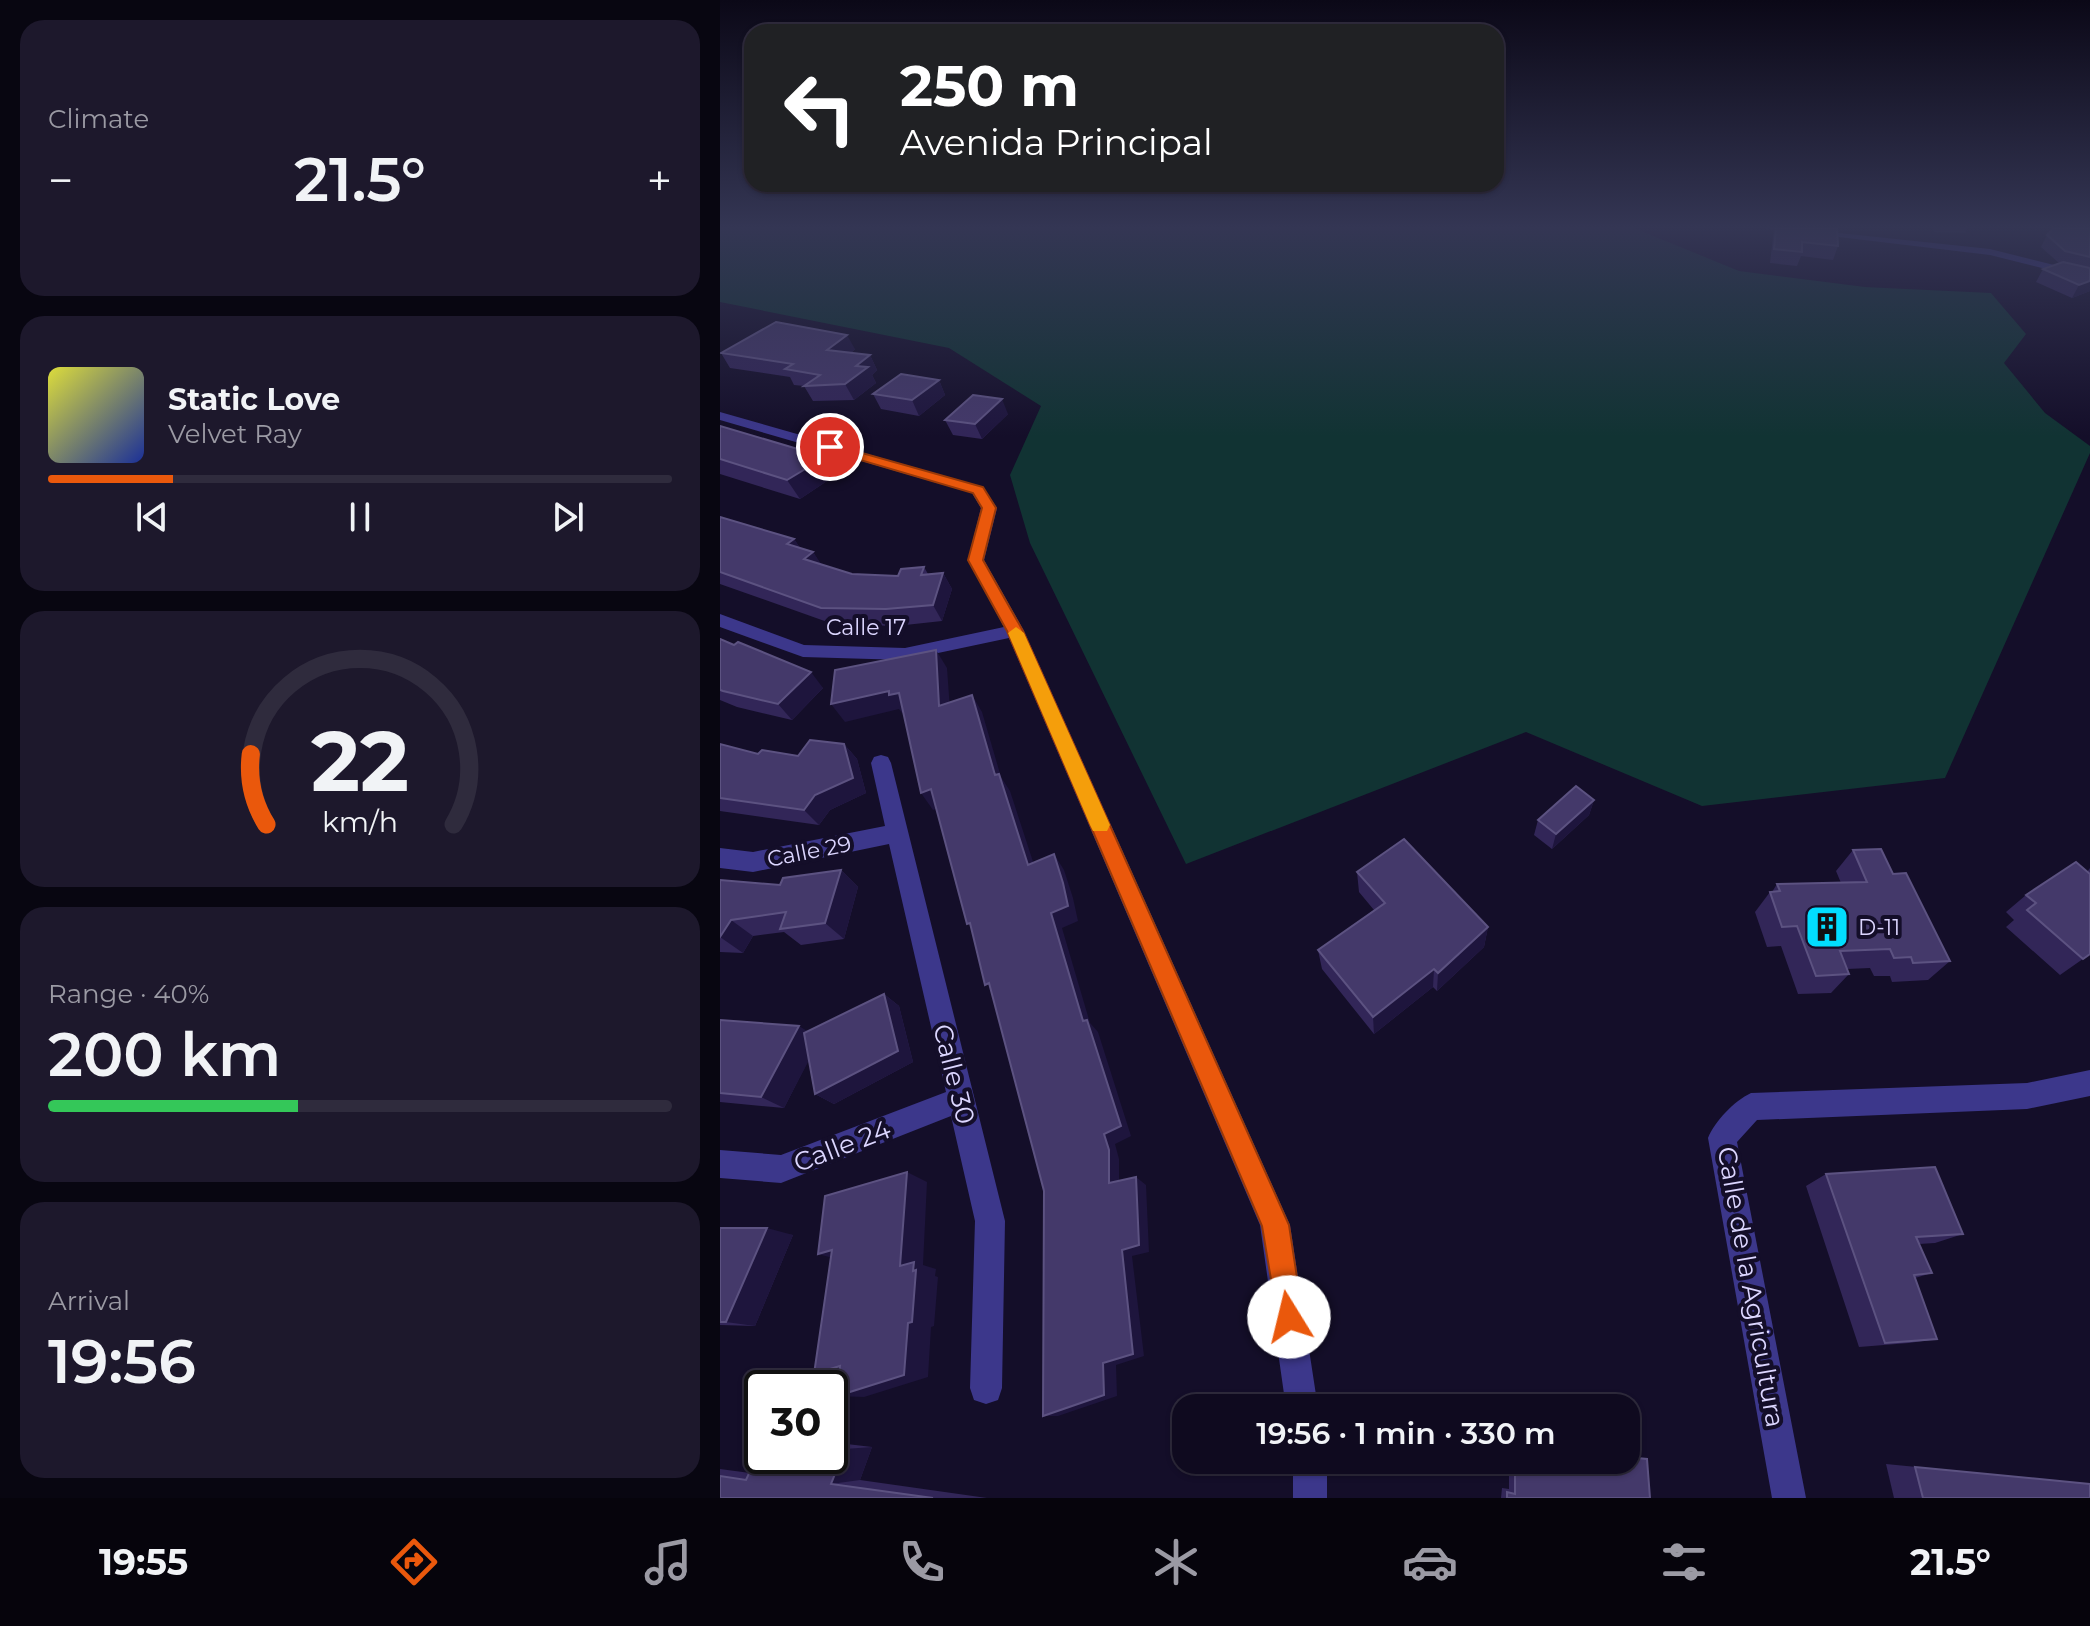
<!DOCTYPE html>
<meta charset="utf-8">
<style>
:root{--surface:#0f0a1f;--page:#1d182c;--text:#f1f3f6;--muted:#9b9aa4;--line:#2f2b3d;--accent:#ea580c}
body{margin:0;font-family:Montserrat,sans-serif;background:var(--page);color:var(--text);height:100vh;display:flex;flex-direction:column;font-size:30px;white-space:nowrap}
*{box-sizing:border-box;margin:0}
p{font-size:26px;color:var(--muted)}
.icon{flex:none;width:44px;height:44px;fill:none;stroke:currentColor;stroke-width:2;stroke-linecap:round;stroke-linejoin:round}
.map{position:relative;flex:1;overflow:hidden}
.details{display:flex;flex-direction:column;gap:20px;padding:20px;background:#080611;width:720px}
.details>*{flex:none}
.top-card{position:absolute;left:24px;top:24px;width:760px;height:168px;border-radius:24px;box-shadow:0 2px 6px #0004,0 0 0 2px var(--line);background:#202124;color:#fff;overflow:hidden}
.speed{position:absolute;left:24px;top:1370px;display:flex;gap:16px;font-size:40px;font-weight:700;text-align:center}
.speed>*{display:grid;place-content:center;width:104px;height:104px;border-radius:50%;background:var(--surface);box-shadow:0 2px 6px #0004,0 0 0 2px var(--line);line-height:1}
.speed .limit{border:4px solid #111;border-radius:12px;background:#fff;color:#111}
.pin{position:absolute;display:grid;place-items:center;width:68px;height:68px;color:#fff;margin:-34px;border:4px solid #fff;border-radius:50%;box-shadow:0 2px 8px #0007}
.me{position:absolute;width:88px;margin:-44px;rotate:351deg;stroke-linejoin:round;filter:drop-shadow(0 0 6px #0008)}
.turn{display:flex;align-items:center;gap:28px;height:168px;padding:0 24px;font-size:36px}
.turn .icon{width:104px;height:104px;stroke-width:2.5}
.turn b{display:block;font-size:56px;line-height:68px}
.big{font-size:60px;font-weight:600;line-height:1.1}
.details .tile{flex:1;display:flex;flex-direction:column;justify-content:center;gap:12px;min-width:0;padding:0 28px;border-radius:24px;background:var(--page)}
.details .dial{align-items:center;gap:0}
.dial svg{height:208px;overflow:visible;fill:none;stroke:var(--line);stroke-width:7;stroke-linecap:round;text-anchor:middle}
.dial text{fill:var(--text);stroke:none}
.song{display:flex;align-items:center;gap:24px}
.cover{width:96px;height:96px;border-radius:12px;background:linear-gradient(135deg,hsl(60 70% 55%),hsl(230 70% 35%))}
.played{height:8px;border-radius:4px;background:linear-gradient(90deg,var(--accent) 20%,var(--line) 20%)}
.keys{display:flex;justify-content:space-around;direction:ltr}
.heat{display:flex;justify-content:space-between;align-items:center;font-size:44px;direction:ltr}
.charge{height:12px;border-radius:6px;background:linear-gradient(90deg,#34c759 40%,var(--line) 0)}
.trip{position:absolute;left:452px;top:1394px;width:468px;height:80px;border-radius:24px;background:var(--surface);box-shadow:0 2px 6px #0004,0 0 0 2px var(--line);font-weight:600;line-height:80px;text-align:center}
.tabs{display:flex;height:128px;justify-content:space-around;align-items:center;background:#06040c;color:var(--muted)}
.tabs .icon{width:56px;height:56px}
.tabs .on{color:var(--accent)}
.tabs b{font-size:36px;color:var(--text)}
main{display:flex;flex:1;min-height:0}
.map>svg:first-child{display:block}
.green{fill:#133}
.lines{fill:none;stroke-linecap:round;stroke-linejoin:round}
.street{fill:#3c378b;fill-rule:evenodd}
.wall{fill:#322658}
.shaded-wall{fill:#1e153d}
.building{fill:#44396a;stroke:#5c5281;stroke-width:2}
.route{fill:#ea580c;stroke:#983908;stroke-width:2}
.slow{fill:#f59e0b}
.labels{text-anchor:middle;stroke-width:8;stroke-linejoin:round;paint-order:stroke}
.street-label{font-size:22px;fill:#dcd6ff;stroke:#140e29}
.poi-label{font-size:22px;fill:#dcd6ff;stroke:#140e29;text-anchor:start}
.near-street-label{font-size:26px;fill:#dcd6ff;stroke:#140e29}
</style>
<main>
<section class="details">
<div class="tile"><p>Climate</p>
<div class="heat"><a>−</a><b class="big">21.5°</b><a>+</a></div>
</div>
<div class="tile">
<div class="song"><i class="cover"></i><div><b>Static Love</b><p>Velvet Ray</p></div></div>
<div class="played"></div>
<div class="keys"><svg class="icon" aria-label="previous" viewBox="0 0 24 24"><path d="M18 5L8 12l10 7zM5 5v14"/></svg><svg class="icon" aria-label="pause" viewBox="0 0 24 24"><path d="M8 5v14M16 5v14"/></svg><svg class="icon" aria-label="next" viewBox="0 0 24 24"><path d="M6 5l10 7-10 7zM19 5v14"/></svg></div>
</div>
<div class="tile dial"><svg viewBox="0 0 100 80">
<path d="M14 69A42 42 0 1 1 86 69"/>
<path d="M14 69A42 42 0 0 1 8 42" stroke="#ea580c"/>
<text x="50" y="56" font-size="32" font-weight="700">22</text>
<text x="50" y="72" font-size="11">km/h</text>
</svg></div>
<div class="tile"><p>Range · 40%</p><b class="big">200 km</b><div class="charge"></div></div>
<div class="tile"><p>Arrival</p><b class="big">19:56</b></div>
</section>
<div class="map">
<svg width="1370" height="1498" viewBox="0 0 1370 1498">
<rect width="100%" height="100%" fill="#140e29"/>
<polygon class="green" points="0,228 914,228 1019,271 1145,287 1271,293 1306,334 1284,363 1325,413 1370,446 1370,453 1225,778 982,806 806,732 466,864 310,543 290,475 321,406 229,348 0,302"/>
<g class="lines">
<g class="street">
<polygon points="1043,228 1072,228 1270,249 1370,274 1370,280 1270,255"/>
<polygon points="0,412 263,487 277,508 264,560 304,631 570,1225 598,1408 566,1408 540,1225 289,638 185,660 83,657 0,627 0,614 84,645 185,648 284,627 248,560 261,508 252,493 0,420"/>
<polygon points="161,755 168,757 171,763 285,1221 282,1388 278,1400 266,1404 254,1400 250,1388 255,1221 231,1116 61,1183 0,1178 0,1150 61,1155 226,1092 169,844 33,872 0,868 0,848 33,852 165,826 151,763 154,757"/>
<path d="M1370 1070V1096L1307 1109 1037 1120 1017 1142 1086 1498H1052L988 1138C995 1121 1014 1101 1031 1093L1307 1083Z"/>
<rect x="573" y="1460" width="34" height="38"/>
</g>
</g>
<g class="wall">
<polygon points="1054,228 1117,228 1118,246 1113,260 1081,256 1077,266 1050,263"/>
<polygon points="1214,228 1248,228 1245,233 1214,232"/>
<polygon points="1370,228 1370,291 1352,298 1316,282 1323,269 1339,263 1321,247 1327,235"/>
<polygon points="135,349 131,353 150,355 157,370 152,375 156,383 134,400 93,401 84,386 74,385 70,377 10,368 1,353"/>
<polygon points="219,380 225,395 199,416 161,409 153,394"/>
<polygon points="288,414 262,439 233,435 225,420"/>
<polygon points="0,426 116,475 80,499 0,474"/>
<polygon points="0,517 74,539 80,548 93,552 101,565 132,574 178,576 204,567 208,574 223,573 232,589 222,621 176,626 113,624 0,584"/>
<polygon points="0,639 103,688 72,720 17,707 0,700"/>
<polygon points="0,744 38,754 78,756 124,744 137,759 146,793 110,810 99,825 0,811"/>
<polygon points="874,800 869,815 832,849 814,835 818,820"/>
<polygon points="1133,850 1173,874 1230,961 1208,980 1172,982 1170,976 1154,976 1150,968 1127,969 1129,974 1111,993 1078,994 1061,946 1047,947 1035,912 1050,892 1052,892 1057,884 1121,883 1116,871"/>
<polygon points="1370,868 1370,954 1340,975 1286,927 1294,920 1286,912 1306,895 1367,872"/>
<polygon points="121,870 138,887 124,939 81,945 64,932 33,936 23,953 0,952 0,880 60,885"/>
<polygon points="637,872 768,927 764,947 717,991 713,987 654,1034 602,969 598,950 654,910 639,892"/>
<polygon points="164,994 179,1006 193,1062 114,1104 95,1094 89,1059 64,1108 0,1102 0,1020 88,1031"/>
<polygon points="1106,1174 1243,1234 1215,1243 1199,1244 1212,1273 1195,1278 1217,1339 1189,1343 1139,1347 1086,1186"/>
<polygon points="0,1228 73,1235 35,1326 0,1325"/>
<polygon points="110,1442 152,1447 140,1480 267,1498 0,1498 0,1469 30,1473 110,1456"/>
<polygon points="906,1456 927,1459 930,1498 781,1498 782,1488 789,1489 789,1460 906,1460"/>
<polygon points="1166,1464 1370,1484 1370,1498 1174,1498"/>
</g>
<g class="shaded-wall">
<polygon points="1370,281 1370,291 1352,298 1359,285"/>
<polygon points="127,335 135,349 115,365 107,350"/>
<polygon points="150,355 157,370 152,375 156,383 134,400 125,384 136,366"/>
<polygon points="219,380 225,395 199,416 192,400"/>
<polygon points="282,399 288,414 262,439 255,424"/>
<polygon points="105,457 116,475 80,499 67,480"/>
<polygon points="74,539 85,555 67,544"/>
<polygon points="93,552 104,568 84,559"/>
<polygon points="223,573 232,589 222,621 213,605"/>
<polygon points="216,650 227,668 231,723 219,706"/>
<polygon points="91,672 103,688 72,720 58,704"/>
<polygon points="169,691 179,693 192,710 182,713 179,709 125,722 111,704"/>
<polygon points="252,695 262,712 281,777 290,791 319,880 308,865 275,775"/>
<polygon points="124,744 137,759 146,793 110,810 99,825 84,810"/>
<polygon points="211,789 224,806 213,810 201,793"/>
<polygon points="874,800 869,815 832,849 836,834"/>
<polygon points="334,854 344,870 353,898 358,921 342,928 370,1023 378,1032 411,1136 395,1144 399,1159 399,1192 389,1183 384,1134 363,1021 331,913"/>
<polygon points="121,870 138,887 124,939 105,923"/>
<polygon points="11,920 33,936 23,953 0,937"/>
<polygon points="768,927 764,947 717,991 718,973"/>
<polygon points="714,969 713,987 654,1034 653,1017"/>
<polygon points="164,994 179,1006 193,1062 114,1104 95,1094"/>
<polygon points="79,1026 100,1039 64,1108 41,1097"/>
<polygon points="187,1172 207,1182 203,1265 216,1269 215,1276 218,1277 214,1326 211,1327 208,1377 144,1397 117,1396 180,1266"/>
<polygon points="416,1177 426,1185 429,1252 412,1256 424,1356 396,1365 397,1396 338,1416 323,1416 383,1363 402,1250"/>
<polygon points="47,1228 73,1235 35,1326 6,1322"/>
<polygon points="112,1250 124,1261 98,1254"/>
<polygon points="120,1366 122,1376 94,1374"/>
<polygon points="152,1447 140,1480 111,1484 125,1449"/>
</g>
<g class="building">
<polygon points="1056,228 1117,228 1118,246 1082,242 1082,252 1054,249"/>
<polygon points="1334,228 1370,228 1370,257 1345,251 1327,235"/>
<polygon points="1343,262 1370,268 1370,281 1359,285 1323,269"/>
<polygon points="56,322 127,335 107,350 150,355 136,366 148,367 125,384 84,386 100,375 65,369 73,364 1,353"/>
<polygon points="181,374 219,380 192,400 153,394"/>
<polygon points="253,395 282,399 255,424 225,420"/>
<polygon points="0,426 105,457 67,480 0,459"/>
<polygon points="0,517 74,539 67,544 93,552 84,559 132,574 178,576 181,569 204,567 201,575 223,573 213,605 166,609 101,608 0,572"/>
<polygon points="0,639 14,645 18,642 91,672 58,704 3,691 0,690"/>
<polygon points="216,650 219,706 252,695 275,775 279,774 308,865 334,854 343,883 348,906 331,913 363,1021 367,1020 401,1126 384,1134 389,1150 389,1183 416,1177 419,1245 402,1250 413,1354 383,1363 384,1395 323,1416 324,1191 269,983 265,985 250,923 247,924 211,789 201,793 179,693 169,695 169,691 111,704 115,670"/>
<polygon points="90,740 124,744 133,778 95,795 84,810 0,798 0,744 38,754 42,750 78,756"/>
<polygon points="856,786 874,800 836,834 818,820"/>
<polygon points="684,839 768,927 718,973 714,969 653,1017 598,950 665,903 637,872"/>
<polygon points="1161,849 1173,874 1186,873 1230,961 1193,963 1191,957 1174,958 1170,949 1120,951 1129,974 1096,976 1077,926 1062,927 1050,892 1060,891 1057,884 1147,882 1133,850"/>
<polygon points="1356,862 1370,874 1370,954 1363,959 1307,910 1316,903 1306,895"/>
<polygon points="121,870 105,923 60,929 66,912 11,920 0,937 0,880 60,885 63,878"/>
<polygon points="164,994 178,1051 95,1094 84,1033"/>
<polygon points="0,1020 79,1026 41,1097 0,1093"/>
<polygon points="1215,1167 1243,1234 1196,1237 1212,1273 1194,1275 1217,1339 1165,1343 1106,1174"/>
<polygon points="187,1172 180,1266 194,1262 193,1271 196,1270 192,1322 188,1323 184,1375 117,1396 120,1366 94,1374 112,1250 98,1254 105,1196"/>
<polygon points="0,1228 47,1228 6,1322 0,1322"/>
<polygon points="42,1445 42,1456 110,1456 110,1447 125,1449 111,1484 213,1498 0,1498 0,1476 26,1480"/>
<polygon points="906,1457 927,1459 930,1498 787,1498 787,1492 795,1494 795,1460 906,1460"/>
<polygon points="1195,1467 1370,1484 1370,1498 1203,1498"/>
</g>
<linearGradient id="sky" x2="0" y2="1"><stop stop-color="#0b0817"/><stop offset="0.52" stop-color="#343654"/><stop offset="1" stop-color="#343654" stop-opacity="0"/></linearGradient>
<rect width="1370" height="437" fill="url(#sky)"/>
<polygon class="route" points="110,444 263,487 276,508 263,560 303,631 569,1225 583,1317 579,1327 569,1331 559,1327 542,1226 287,631 248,560 262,508 253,493 106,450 104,447"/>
<polygon class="slow" points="296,627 304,633 390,825 387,831 373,831 370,825 288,633"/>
<defs>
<g id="building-square" transform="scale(2.3)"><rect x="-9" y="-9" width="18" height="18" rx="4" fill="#02deff" stroke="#140e29"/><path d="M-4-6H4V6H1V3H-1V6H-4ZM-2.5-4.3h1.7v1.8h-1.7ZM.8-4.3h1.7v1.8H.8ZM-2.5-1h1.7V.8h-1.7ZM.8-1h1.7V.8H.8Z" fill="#111"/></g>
</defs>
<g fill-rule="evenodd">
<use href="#building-square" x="1107" y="927"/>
</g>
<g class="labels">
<g class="street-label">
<text x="146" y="635">Calle 17</text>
<text transform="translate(89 851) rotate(-11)" y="8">Calle 29</text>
</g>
<g class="poi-label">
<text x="1138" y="935">D-11</text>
</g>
<g class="near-street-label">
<text transform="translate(234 1074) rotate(76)" y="9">Calle 30</text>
<text transform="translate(122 1146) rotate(-21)" y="9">Calle 24</text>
<text transform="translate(1031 1287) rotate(80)" y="9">Calle de la Agricultura</text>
</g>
</g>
</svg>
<div class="speed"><div class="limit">30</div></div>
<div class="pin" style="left:110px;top:447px;background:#d93025"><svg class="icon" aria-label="arrive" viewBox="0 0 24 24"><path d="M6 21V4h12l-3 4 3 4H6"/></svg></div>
<svg class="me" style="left:569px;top:1317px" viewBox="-20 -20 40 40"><circle r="19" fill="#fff"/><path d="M0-13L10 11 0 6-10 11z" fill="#ea580c"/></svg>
<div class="trip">19:56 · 1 min · 330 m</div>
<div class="top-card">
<div class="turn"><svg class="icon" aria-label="left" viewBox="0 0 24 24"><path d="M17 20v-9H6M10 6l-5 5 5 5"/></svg><div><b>250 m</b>Avenida Principal</div></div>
</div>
</div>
</main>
<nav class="tabs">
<b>19:55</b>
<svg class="icon on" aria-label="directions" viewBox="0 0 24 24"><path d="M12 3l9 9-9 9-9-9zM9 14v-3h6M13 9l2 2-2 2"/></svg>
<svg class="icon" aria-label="music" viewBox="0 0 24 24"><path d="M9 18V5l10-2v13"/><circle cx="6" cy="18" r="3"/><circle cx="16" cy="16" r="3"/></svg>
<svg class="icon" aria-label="phone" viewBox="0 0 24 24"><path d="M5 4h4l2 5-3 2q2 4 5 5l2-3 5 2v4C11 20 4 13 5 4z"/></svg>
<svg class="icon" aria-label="climate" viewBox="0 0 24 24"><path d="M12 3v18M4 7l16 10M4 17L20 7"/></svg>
<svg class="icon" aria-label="car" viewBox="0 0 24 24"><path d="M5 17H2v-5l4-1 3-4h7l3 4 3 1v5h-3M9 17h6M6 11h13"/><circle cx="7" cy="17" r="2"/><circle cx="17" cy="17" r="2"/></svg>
<svg class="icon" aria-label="filters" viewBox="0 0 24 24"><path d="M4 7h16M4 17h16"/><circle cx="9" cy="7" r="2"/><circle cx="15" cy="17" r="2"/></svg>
<b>21.5°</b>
</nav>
